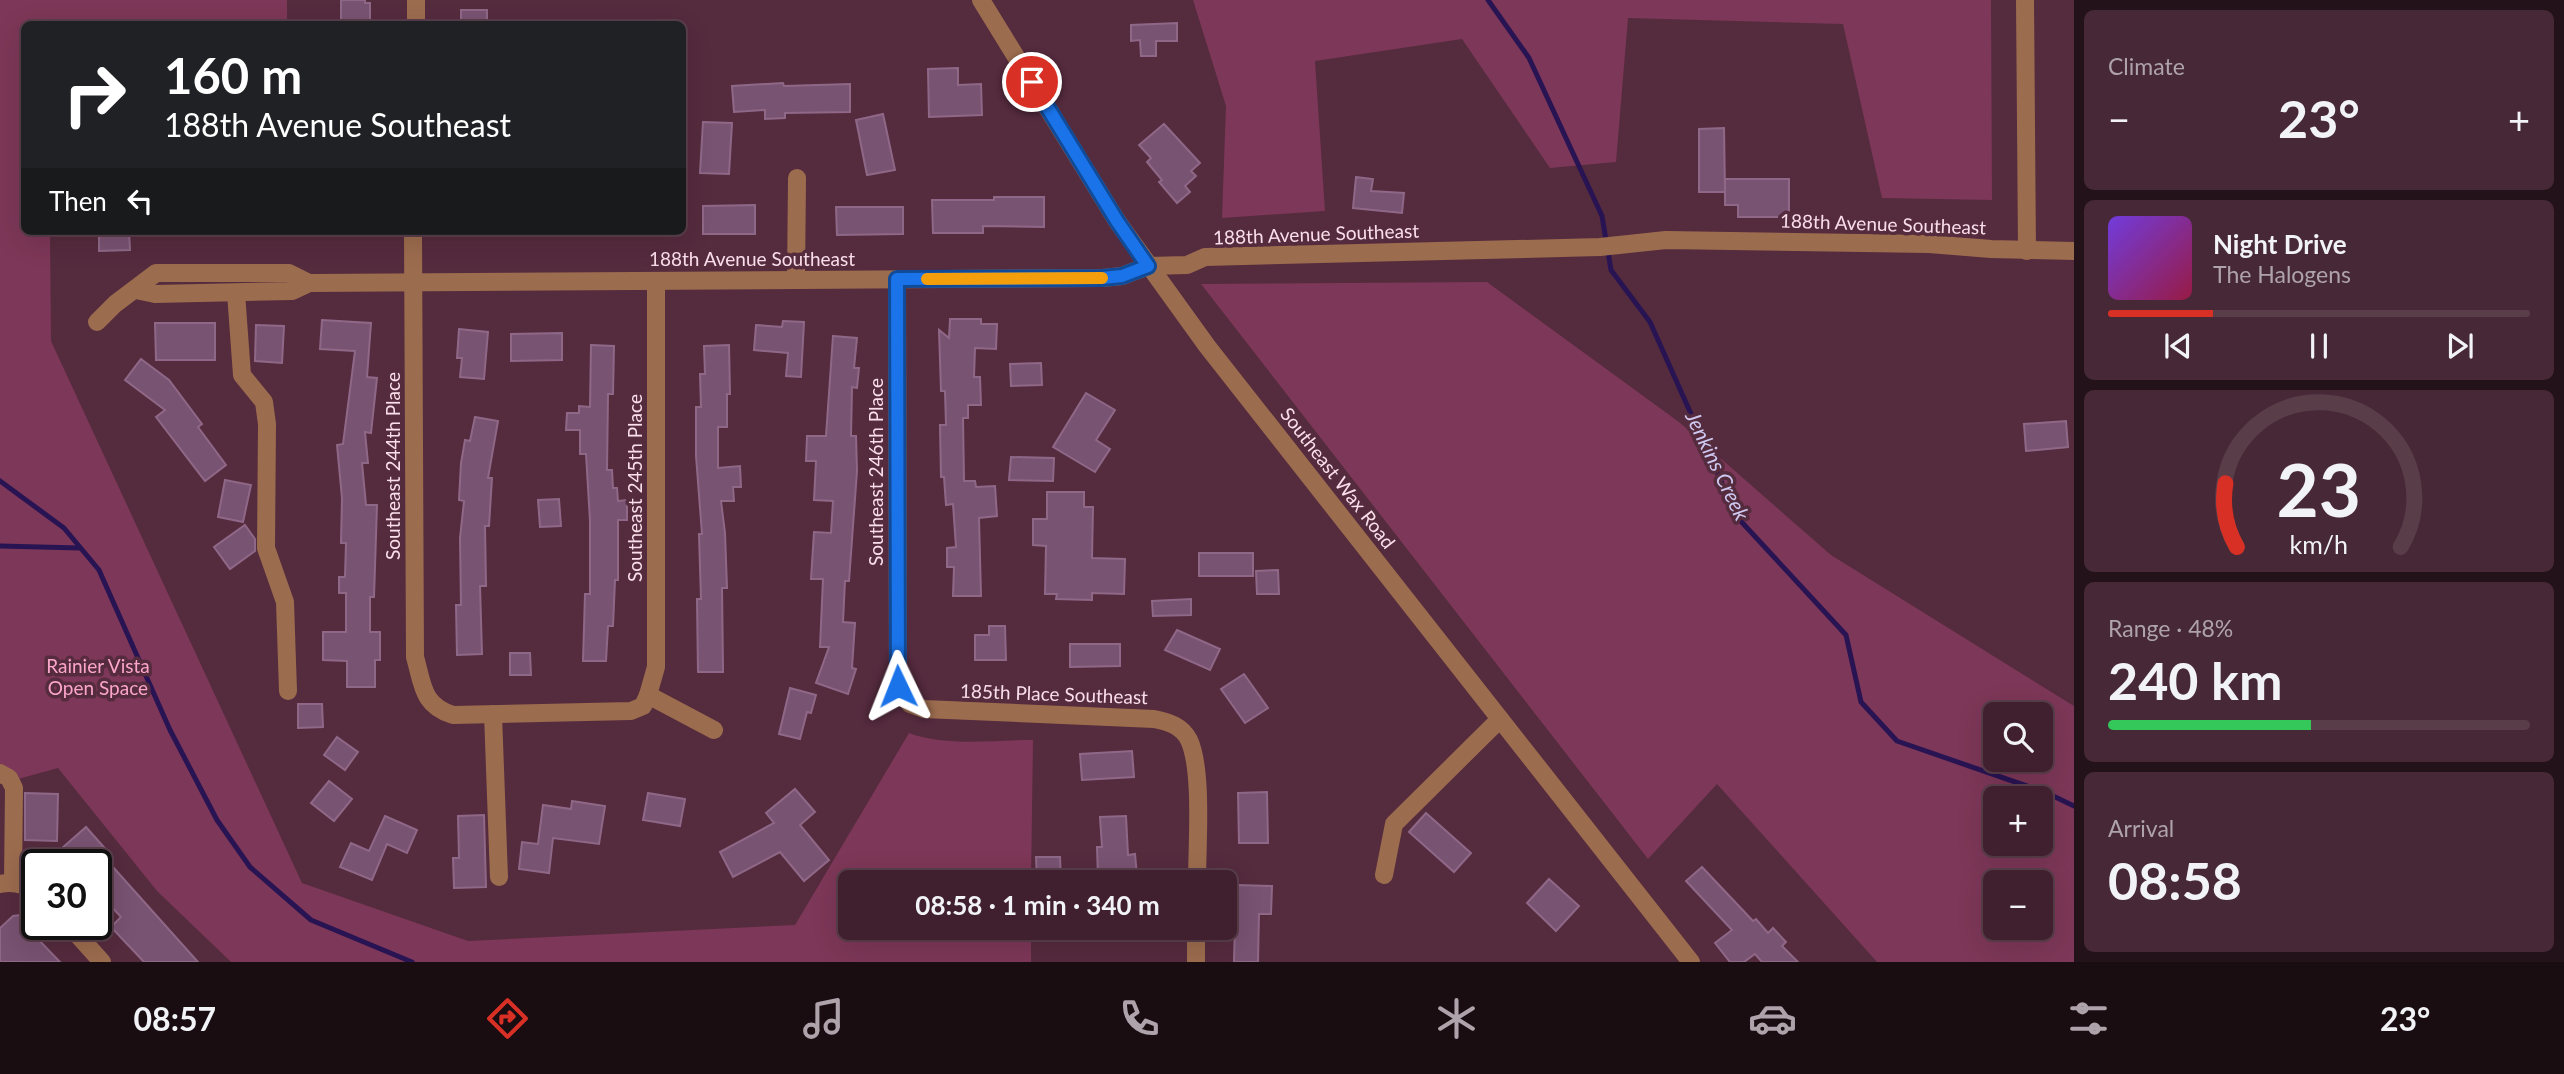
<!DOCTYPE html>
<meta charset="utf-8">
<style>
:root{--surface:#40202e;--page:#472836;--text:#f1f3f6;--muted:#aea3aa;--line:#593e4a;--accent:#d93025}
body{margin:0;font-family:Lato,sans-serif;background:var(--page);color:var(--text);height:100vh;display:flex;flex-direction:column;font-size:26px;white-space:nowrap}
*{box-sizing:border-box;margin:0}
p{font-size:23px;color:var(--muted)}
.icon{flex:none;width:38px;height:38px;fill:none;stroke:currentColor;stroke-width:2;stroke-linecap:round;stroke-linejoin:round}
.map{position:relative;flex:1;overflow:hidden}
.sheet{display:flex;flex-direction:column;gap:10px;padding:10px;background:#231219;width:490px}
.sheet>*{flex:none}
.hud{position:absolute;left:21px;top:21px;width:665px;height:214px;border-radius:10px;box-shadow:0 7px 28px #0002,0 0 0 2px var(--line);background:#202124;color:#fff;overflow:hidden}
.buttons{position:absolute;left:1983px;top:702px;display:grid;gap:14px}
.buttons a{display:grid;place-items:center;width:70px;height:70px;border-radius:10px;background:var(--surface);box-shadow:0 7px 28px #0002,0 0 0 2px var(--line);font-size:35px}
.speed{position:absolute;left:21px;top:849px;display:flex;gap:14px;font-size:35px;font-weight:700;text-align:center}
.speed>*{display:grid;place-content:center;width:91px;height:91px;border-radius:50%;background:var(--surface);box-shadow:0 7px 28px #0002,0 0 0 2px var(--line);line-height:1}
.speed .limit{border:4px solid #111;border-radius:10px;background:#fff;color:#111}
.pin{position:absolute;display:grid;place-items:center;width:60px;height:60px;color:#fff;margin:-30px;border:4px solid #fff;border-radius:50%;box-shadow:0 2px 7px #0007}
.me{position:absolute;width:77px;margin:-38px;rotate:358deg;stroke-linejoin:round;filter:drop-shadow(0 0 5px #0008)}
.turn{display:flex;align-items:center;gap:24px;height:147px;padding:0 28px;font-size:32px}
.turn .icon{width:91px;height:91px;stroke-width:2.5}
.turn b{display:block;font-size:49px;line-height:60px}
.then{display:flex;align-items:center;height:66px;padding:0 28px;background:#0003;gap:14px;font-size:26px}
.big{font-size:52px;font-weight:700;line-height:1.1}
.sheet .card{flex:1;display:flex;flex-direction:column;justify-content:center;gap:10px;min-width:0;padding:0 24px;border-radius:10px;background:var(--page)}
.sheet .dial{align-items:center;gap:0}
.dial svg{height:182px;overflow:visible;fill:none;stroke:var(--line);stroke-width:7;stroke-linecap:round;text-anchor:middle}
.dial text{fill:var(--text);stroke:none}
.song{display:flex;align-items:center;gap:21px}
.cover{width:84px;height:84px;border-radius:10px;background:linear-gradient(135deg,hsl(260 70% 55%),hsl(340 70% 35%))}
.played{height:7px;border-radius:4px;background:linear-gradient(90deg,var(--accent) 25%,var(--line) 25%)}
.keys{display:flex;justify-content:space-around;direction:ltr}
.heat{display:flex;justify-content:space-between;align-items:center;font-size:38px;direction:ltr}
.charge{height:10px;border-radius:5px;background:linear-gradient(90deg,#34c759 48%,var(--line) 0)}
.trip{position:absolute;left:838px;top:870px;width:399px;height:70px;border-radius:10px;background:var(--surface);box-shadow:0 7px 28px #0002,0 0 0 2px var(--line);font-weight:700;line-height:70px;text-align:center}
.tab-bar{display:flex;height:112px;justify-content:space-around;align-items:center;background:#1a0d12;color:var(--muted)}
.tab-bar .icon{width:49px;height:49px}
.tab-bar .selected{color:var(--accent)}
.tab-bar b{font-size:32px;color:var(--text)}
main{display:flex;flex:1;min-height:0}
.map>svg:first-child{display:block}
.green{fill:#7d3758;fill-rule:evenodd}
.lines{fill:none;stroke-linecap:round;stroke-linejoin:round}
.stream{stroke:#291453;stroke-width:5}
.building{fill:#795372;stroke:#8f6888;stroke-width:2}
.minor{stroke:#9c6c4e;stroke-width:18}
.route-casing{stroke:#114b97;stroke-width:18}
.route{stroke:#1a73e8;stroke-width:12}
.slow{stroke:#f59e0b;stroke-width:12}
.labels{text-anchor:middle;stroke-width:7;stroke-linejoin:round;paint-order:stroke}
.street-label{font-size:19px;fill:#fadee9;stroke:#552b3e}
.park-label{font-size:19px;fill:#fba5ca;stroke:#552b3e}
.water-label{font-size:21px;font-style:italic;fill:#cfc9f1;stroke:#552b3e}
</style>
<main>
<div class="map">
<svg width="2074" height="962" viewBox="0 0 2074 962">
<rect width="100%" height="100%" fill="#552b3e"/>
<g class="green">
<path d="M0 0H287V24H24V231H50L51 341 302 883 468 941 795 925 909 733C947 747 992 740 1033 740L1031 882H850V928H1031V962H231L157 891 58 768 0 784Z"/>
<polygon points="1193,0 1991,0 1992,200 1882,198 1843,24 1628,18 1616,162 1550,168 1462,39 1315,61 1325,211 1222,218 1226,106"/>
<path d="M1487 282 1679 422 1831 555 2074 706V962H1877L1717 784 1648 859 1201 284ZM2040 714V760H1995V714ZM2040 798V844H1995V798ZM2040 882V928H1995V882Z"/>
</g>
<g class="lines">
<g class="stream">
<polyline points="1488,0 1529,58 1602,216 1611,270 1650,322 1737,517 1846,635 1861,702 1897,741 2047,793 2074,806"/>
<polyline points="0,481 64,528 99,570 170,730 217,820 250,867 311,920 412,962"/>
<polyline points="0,546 80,548"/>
</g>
</g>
<g class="building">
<polygon points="341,0 365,0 365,3 370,3 370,24 341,24"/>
<rect x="461" y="10" width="26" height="14"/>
<polygon points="1177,23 1177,41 1156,41 1156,56 1141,56 1140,40 1131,41 1131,25"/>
<polygon points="958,68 958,85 981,84 982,115 929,117 928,69"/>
<polygon points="783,83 784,86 850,84 850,112 785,113 785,118 765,119 765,110 734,112 732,86"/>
<polygon points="883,114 895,170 867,175 856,120"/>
<polygon points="703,122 732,123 729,174 700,173"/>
<polygon points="1164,124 1200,163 1191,171 1196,176 1185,186 1190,192 1177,203 1159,182 1162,180 1147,162 1151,158 1139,145"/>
<polygon points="1724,128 1725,192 1699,192 1699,129"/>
<polygon points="1356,177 1373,179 1371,191 1404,193 1402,213 1353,208"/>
<polygon points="1725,179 1789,179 1789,217 1738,217 1738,205 1725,205"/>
<polygon points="994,197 1044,197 1044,227 983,226 983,233 933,233 932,200 994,200"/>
<polygon points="755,205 755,234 703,234 703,206"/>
<polygon points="836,207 903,207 903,234 837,235"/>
<polygon points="99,231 129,231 130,250 99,251"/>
<polygon points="950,319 981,319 981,324 997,324 996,349 975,348 974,377 980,377 981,405 968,405 968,418 963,418 964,481 975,481 976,487 995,486 997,516 979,518 981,596 953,596 954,567 947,567 947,548 956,547 953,504 946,505 944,477 941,477 940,425 946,425 945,391 941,391 939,330 949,338"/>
<polygon points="322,320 371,323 367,377 377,378 371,433 365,432 368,463 362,463 366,505 377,505 374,597 370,597 370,632 380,632 380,660 375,660 375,687 347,687 347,661 323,660 323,632 346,632 346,593 339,593 339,577 345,577 346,543 341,543 342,498 337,445 343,444 355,351 320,349"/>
<polygon points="783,321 804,322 801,377 786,376 788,353 754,350 756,325 782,327"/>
<polygon points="155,323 215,323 215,360 156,360"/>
<polygon points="256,325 284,326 282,363 255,361"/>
<polygon points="459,329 488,332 484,379 460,377 462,358 457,358"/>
<polygon points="562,333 562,360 511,361 511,334"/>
<polygon points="833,336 857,338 854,368 859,368 857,388 852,387 851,436 856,436 857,471 849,581 845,581 843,622 855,623 852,668 856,669 848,694 816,683 829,647 820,647 823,579 811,579 814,532 831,533 833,501 814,500 816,461 806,461 807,436 826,436"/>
<polygon points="591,345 614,346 613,394 608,394 607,470 612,470 613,488 617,488 618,501 627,500 627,520 618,520 618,580 615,580 613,626 608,626 606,661 583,661 585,594 590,594 590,521 586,454 580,454 580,430 566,430 567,413 579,413 579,406 590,407"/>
<polygon points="729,345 730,394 727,394 727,427 718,427 718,468 740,466 741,487 733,487 734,501 721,501 725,533 727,588 722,588 723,672 698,672 697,599 701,599 699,534 702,534 696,456 696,407 701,407 700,374 705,374 704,346"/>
<polygon points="141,359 169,380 202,424 198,427 226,465 205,481 156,417 165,410 125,380"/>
<polygon points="1041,363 1042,385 1011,386 1010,364"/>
<polygon points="1086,393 1115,410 1096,440 1110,449 1095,472 1053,447"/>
<polygon points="475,417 498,421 488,478 492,478 489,526 485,526 486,586 480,586 482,654 457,655 456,605 461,605 460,538 464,501 459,500 461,463 465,440 470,441"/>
<polygon points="2066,421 2068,447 2026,451 2024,424"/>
<polygon points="1011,457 1054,458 1053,481 1009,480"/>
<polygon points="225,480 251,485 243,522 218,517"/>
<polygon points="1047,492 1084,492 1084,507 1093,507 1092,558 1125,559 1124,594 1092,593 1092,600 1056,599 1057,594 1045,594 1046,546 1033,545 1033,519 1047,519"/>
<polygon points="559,499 561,526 540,527 538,500"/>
<polygon points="245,525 255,539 255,551 230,569 214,547"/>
<rect x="1199" y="553" width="54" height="23"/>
<polygon points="1278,570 1279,594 1257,594 1256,571"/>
<polygon points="1191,599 1191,615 1153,616 1152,601"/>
<polygon points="989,626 1005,626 1006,660 975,660 975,635 989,635"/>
<polygon points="1177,630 1220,649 1210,670 1165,650"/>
<polygon points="1070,644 1120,644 1120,666 1070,667"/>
<polygon points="510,653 530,653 531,675 510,675"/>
<polygon points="1244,674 1268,708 1245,723 1221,689"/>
<polygon points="790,688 816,695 811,713 807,712 800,739 779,734"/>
<polygon points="298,704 322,704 323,727 298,728"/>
<polygon points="337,737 358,752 345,770 324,755"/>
<polygon points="1132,751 1134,777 1082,780 1080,754"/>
<polygon points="329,781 352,799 334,821 311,803"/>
<polygon points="795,789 815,812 800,825 829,860 804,881 780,852 733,877 720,852 774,823 766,813"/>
<polygon points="1267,792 1268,843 1239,843 1238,793"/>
<polygon points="25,793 58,794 57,841 25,840"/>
<polygon points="648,793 685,799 680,826 643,820"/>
<polygon points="572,801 605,806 599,844 553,838 549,873 519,869 522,842 538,844 543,805 571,809"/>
<polygon points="1426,813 1471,853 1454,872 1409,832"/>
<polygon points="484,815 486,887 454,888 453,858 459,858 458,816"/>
<polygon points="385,816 417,830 407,853 387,844 372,880 340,867 351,843 369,851"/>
<polygon points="1126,816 1128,855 1135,854 1137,876 1098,878 1097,847 1102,847 1100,817"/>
<polygon points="86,827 109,853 104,857 198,962 144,962 111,927 121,917 96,890 96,864 44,864"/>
<polygon points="1036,857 1060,857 1061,881 1037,881"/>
<polygon points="1702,867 1753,921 1756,919 1768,933 1773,928 1786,942 1782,946 1798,962 1762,962 1755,954 1744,962 1730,962 1715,943 1732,930 1686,881"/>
<polygon points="1549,879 1579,906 1556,931 1527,903"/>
<polygon points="1236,885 1272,886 1271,914 1259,914 1258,962 1234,962"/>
<polygon points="20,915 36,933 34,935 60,962 0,962 0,928 13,916"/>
</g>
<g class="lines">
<g class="minor">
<polyline points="981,0 1117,221 1207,346 1691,962"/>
<polyline points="2025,0 2027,251"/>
<polyline points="416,24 416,0"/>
<path d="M413 231 415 657C423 685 422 705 453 715L631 711 643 706 648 695 714 730"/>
<path d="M897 279 898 686 910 704 924 709 1154 719C1169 722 1182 726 1189 740 1203 770 1197 847 1197 882"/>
<polyline points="796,280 797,178"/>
<polyline points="309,283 1102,278 1122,276 1148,266 1187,265 1205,257 1600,247 1666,240 1929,244 1991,249 2074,251"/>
<polyline points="236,293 242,375 264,402 267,424 266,548 285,602 288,691"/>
<polyline points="97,322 115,304 156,273 289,273 309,283 292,291 155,294 136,290"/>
<polyline points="648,695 656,667 656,281"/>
<polyline points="493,714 499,877"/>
<polyline points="0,773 9,778 14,788 13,882"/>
<polyline points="1384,875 1394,824 1500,719"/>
<path d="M0 884C14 881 25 884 37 892"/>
<polyline points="68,924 102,962"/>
<polyline points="1196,962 1196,928"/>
</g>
</g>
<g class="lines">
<g class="route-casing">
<polyline id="route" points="898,686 897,279 1102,278 1122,276 1148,266 1117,221 1032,82"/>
</g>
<use href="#route" class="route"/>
<polyline class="slow" points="927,279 1102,278"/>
</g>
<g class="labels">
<g class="street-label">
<text transform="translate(1883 224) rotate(2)" y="7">188th Avenue Southeast</text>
<text transform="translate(1316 234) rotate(-2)" y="7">188th Avenue Southeast</text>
<text x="752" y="266">188th Avenue Southeast</text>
<text transform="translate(393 466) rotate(-90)" y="7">Southeast 244th Place</text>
<text transform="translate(876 472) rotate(-90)" y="7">Southeast 246th Place</text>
<text transform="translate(1338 478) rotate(52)" y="7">Southeast Wax Road</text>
<text transform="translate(635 488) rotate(-90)" y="7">Southeast 245th Place</text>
<text transform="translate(1054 694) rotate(2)" y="7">185th Place Southeast</text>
</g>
<g class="park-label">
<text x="98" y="673">Rainier Vista<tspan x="98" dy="22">Open Space</tspan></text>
</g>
<g class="water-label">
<text transform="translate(1717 466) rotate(64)" y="7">Jenkins Creek</text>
</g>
</g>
</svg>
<div class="buttons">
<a><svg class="icon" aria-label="search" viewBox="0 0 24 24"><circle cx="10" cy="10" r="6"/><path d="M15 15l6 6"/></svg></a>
<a>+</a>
<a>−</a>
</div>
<div class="speed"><div class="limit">30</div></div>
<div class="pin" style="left:1032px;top:82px;background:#d93025"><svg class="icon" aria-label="arrive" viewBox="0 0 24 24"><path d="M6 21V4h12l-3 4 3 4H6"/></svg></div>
<svg class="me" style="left:898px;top:686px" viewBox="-20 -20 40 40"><path d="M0-17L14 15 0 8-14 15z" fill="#1a73e8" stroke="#fff" stroke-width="4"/></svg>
<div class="trip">08:58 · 1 min · 340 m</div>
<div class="hud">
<div class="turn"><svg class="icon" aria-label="right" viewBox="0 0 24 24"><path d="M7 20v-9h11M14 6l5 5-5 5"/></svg><div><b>160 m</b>188th Avenue Southeast</div></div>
<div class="then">Then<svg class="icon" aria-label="left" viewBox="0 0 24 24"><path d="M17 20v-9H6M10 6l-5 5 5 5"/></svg></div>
</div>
</div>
<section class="sheet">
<div class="card"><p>Climate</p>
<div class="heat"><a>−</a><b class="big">23°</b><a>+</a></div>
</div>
<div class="card">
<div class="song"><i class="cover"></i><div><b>Night Drive</b><p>The Halogens</p></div></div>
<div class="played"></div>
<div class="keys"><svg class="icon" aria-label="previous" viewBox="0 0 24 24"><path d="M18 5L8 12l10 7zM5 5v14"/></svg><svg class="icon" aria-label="pause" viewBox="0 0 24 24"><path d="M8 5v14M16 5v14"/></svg><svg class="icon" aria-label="next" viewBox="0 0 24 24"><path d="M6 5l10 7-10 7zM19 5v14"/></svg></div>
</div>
<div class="card dial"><svg viewBox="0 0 100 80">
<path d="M14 69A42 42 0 1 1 86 69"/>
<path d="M14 69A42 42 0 0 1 9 41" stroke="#d93025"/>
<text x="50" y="56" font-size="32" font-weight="700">23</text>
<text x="50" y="72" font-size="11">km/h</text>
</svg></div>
<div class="card"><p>Range · 48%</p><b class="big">240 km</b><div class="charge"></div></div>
<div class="card"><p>Arrival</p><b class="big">08:58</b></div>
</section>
</main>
<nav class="tab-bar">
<b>08:57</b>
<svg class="icon selected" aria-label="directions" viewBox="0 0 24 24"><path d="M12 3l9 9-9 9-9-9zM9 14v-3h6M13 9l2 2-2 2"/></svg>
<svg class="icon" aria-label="music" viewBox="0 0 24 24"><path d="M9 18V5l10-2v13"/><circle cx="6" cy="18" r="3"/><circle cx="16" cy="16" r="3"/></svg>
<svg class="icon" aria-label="phone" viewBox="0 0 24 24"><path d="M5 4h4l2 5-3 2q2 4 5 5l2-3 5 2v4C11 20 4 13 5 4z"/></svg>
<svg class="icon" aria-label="climate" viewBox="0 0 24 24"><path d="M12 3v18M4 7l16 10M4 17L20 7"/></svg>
<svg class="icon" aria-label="car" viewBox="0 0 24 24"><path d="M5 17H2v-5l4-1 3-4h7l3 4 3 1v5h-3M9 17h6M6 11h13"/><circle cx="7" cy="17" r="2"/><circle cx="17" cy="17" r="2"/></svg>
<svg class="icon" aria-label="filters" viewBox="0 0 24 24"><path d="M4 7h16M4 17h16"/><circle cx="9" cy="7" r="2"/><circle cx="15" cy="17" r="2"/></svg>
<b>23°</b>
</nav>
